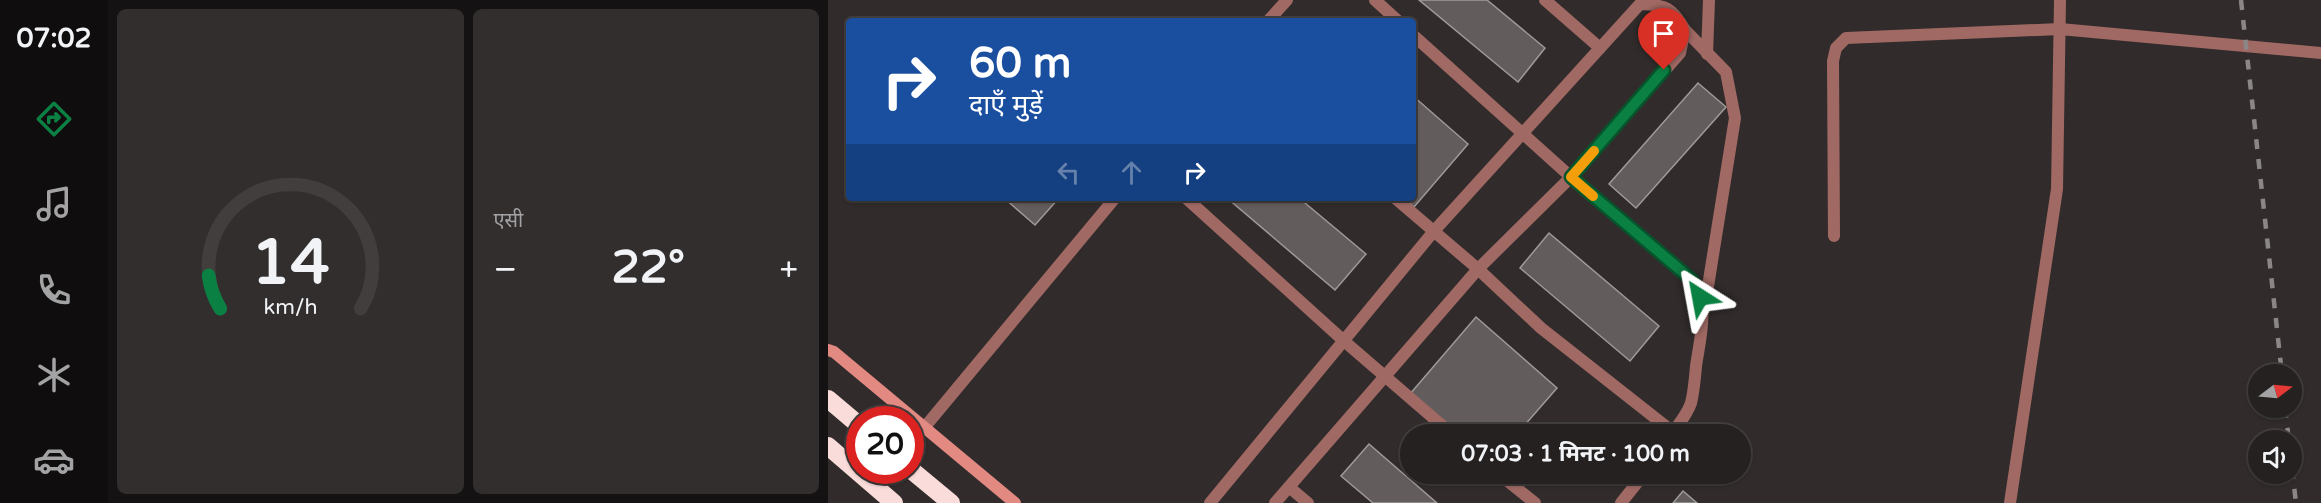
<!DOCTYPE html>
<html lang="hi">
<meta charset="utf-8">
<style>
:root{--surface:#252120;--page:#312e2d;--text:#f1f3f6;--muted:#a3a3a5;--line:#423e3e;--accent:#0b8043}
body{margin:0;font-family:"Varela Round","Noto Sans Devanagari",sans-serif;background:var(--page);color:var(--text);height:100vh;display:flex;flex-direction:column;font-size:22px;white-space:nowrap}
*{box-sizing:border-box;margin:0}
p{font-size:20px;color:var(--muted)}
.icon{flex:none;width:33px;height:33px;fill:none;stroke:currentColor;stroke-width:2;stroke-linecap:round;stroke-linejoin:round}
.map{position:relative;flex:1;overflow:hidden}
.sheet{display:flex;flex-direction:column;gap:9px;padding:9px;background:#141212;width:720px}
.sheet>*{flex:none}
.top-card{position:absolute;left:18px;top:18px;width:570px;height:183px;border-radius:6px;box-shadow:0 2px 4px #0004,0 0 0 2px var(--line);background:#1a4fa0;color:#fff;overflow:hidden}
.needle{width:39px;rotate:74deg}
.fabs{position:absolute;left:1420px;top:364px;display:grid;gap:12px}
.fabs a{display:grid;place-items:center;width:54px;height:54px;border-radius:50%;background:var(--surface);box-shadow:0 2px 4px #0004,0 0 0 2px var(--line);font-size:30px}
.speed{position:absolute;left:18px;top:406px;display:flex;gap:12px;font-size:30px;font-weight:700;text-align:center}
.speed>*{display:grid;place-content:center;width:78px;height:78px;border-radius:50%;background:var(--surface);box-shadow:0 2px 4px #0004,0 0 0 2px var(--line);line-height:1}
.speed .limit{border:9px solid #d22;background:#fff;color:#111}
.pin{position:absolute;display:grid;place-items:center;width:51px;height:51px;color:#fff;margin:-62px -26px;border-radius:50% 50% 50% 0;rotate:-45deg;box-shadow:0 0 6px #0007}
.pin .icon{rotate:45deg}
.me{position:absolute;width:66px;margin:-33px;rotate:326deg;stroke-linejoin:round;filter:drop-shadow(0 0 4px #0008)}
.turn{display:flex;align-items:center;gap:21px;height:126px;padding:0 24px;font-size:27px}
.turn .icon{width:78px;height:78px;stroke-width:2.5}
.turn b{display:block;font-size:42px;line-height:51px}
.lanes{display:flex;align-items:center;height:57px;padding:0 24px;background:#0003;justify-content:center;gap:30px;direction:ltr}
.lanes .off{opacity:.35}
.big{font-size:45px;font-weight:700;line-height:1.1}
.sheet .tile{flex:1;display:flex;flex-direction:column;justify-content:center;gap:9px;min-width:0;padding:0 21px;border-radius:9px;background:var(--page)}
.sheet .dial{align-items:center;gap:0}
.dial svg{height:156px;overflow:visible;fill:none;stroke:var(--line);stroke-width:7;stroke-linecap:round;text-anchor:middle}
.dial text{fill:var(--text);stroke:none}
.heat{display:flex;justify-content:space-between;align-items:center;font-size:33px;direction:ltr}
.sheet .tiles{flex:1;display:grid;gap:9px;grid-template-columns:repeat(2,1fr)}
.trip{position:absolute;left:572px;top:424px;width:351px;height:60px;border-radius:30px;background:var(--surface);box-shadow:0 2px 4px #0004,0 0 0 2px var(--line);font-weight:700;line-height:60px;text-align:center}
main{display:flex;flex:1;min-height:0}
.dock{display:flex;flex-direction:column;width:108px;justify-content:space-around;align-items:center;background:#0f0d0d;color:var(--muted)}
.dock .icon{width:42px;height:42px}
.dock .selected{color:var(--accent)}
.dock b{font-size:27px;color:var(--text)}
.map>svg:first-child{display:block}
.building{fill:#625d5c;stroke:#9f9a99;stroke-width:1.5}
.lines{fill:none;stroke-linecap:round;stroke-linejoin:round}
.lane{stroke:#a16964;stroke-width:12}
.street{stroke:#a16964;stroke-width:12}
.secondary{stroke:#e28982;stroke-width:12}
.highway{stroke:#faddda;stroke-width:18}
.rail{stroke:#8c8787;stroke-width:4.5;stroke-dasharray:10 10;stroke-linecap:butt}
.route-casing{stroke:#07532c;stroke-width:15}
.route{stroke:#0b8043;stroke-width:10}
.slow{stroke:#f59e0b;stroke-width:10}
</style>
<main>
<nav class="dock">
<b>07:02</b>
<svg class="icon selected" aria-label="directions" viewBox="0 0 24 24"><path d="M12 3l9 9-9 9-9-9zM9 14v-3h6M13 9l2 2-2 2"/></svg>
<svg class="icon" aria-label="music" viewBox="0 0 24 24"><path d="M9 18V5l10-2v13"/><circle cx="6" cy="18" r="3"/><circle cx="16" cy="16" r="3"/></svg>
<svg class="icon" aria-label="phone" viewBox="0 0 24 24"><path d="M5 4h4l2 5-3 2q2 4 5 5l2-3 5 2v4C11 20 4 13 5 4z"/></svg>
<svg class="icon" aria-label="climate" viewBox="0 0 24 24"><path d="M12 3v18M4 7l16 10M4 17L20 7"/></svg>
<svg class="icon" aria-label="car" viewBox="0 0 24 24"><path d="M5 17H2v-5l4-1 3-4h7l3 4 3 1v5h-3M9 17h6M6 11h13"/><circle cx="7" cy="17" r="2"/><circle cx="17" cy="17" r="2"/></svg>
</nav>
<section class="sheet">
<div class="tiles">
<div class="tile dial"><svg viewBox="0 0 100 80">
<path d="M14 69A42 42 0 1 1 86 69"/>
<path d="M14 69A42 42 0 0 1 8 52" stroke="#0b8043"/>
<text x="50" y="56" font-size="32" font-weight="700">14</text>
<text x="50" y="72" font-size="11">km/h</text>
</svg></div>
<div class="tile"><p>एसी</p>
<div class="heat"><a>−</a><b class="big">22°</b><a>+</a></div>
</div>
</div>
</section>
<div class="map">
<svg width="1493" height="503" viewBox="0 0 1493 503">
<rect width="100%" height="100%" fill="#312c2b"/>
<g class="building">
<polygon points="591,0 659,0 717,48 690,82"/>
<polygon points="870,83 898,107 808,208 781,184"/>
<polygon points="585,96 640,144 586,207 576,198 585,198"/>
<polygon points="176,198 231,198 207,225"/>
<polygon points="399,198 471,198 538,254 507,290"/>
<polygon points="721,233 831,326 802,361 692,268"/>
<polygon points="648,317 729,388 688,435 629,435 582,394"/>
<polygon points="541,444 609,503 545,503 513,476"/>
<polygon points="855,491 869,503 845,503"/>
</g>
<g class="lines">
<g class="lane">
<polyline points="547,0 570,21"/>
<polyline points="717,0 772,48"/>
<polyline points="440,21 459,0"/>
<polyline points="857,30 898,72 907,118 877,305"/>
<path d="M585 35 743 177 864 280C882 304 872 338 868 366 867 378 866 391 863 403 859 415 850 425 843 435"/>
<polyline points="879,54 881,0"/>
<polyline points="358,198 516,341 625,435"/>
<polyline points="567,198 650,269 713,328 845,432"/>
<polyline points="96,428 287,198"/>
<polyline points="671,474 707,503"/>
<polyline points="461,487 480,503"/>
<path d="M382 503 606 231 812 4C838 5 844 7 857 30L852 53 743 177 650 269 447 503"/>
<polyline points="793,503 816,474"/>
</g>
<g class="street">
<polyline points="1006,236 1005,61 1008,48 1018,38 1232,29 1493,53"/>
<polyline points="1182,503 1229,189 1232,0"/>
</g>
<polyline class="secondary" points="0,350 6,352 187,503"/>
<g class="highway">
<polyline points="0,399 32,426"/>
<polyline points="0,446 66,503"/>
<polyline points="82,469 123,503"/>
</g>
<g class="rail">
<polyline points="1413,0 1454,375"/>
<polyline points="1457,408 1461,441"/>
<polyline points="1464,469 1468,503"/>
</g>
</g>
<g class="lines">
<g class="route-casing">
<polyline id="route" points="836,70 743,177 864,280 872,297"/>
</g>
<use href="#route" class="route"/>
<polyline class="slow" points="765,196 743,177 766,151"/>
</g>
</svg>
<div class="fabs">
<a><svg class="needle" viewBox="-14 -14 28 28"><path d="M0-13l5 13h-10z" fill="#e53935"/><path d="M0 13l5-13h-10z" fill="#a3a3a5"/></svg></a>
<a><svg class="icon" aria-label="sound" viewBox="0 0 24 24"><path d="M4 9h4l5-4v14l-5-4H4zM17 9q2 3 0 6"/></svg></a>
</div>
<div class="speed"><div class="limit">20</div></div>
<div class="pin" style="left:836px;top:70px;background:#d93025"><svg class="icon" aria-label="arrive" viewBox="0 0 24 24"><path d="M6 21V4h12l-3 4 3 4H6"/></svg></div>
<svg class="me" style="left:872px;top:297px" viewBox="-20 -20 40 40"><path d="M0-17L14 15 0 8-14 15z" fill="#0b8043" stroke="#fff" stroke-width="4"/></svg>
<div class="trip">07:03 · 1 मिनट · 100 m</div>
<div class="top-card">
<div class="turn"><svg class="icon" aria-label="right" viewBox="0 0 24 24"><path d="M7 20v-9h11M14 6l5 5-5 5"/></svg><div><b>60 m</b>दाएँ मुड़ें</div></div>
<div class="lanes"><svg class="icon off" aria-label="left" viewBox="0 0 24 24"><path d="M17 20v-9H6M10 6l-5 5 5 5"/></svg><svg class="icon off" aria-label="ahead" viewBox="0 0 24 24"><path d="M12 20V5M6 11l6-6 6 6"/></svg><svg class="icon" aria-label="right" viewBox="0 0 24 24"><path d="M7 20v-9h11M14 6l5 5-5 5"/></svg></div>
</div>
</div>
</main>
